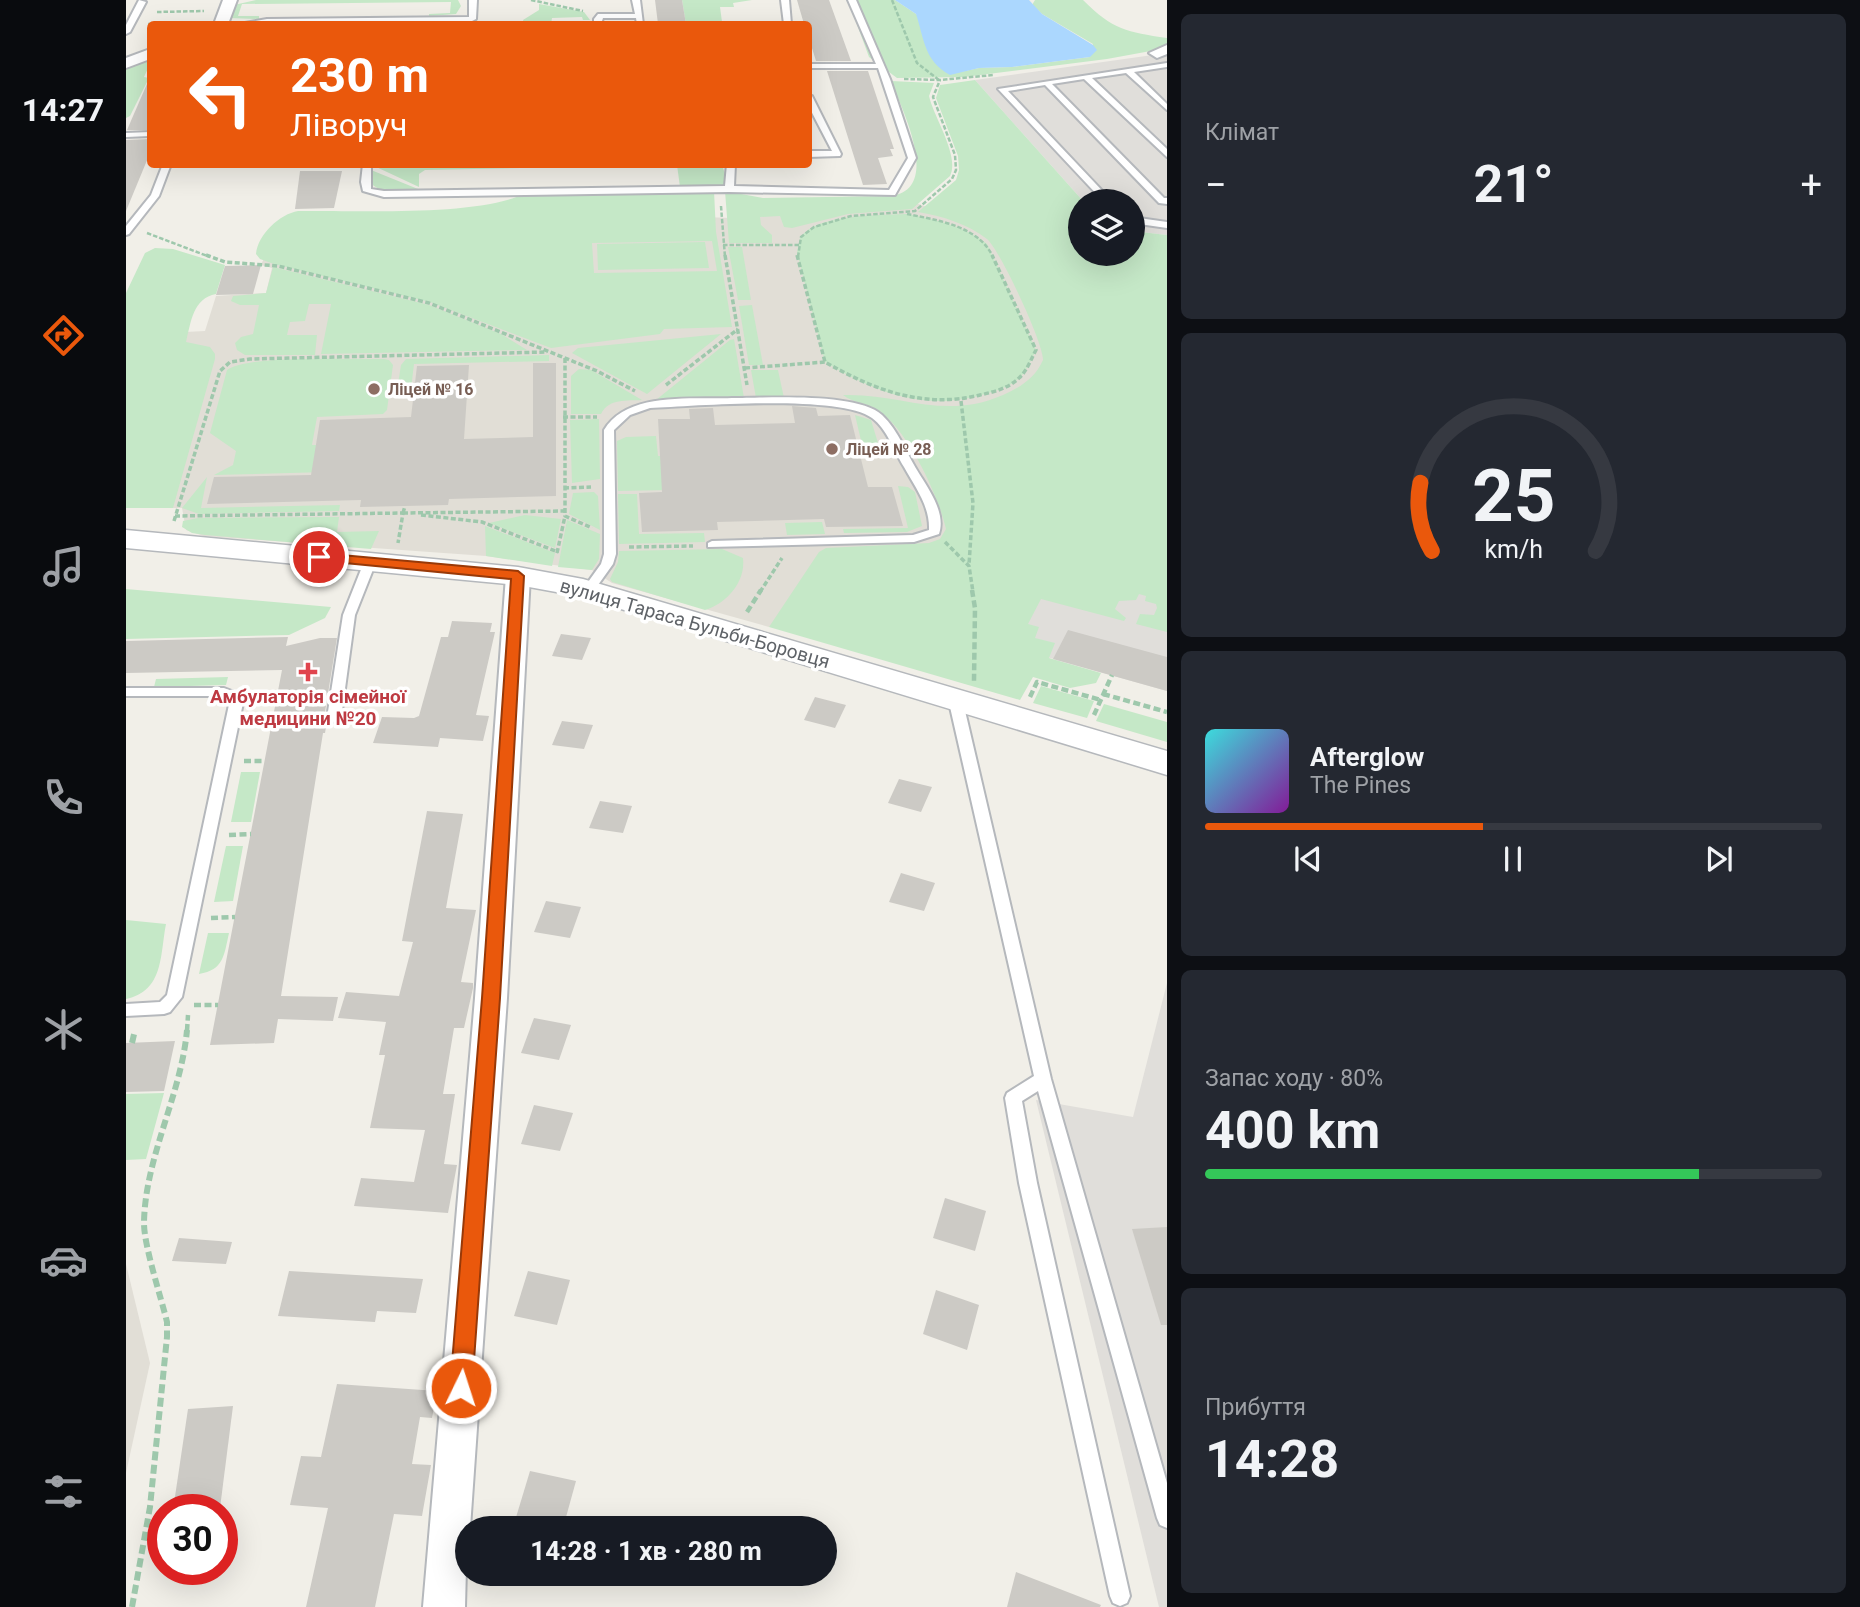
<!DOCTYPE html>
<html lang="uk">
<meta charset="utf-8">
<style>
:root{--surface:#171b24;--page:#242831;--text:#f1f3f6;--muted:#9ea1a6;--line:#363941;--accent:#ea580c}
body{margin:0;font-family:Roboto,sans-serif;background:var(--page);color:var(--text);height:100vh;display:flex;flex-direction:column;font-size:26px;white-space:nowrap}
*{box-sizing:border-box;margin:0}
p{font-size:23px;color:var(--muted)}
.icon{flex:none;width:38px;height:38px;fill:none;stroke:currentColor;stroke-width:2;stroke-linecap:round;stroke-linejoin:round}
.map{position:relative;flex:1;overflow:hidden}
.drawer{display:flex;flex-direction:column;gap:14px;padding:14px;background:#0d0f14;width:693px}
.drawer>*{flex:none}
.guide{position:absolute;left:21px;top:21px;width:665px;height:147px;border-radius:7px;box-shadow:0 7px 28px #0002;background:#ea580c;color:#fff;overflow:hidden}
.buttons{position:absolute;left:942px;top:189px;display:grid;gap:14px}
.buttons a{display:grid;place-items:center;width:77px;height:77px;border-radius:50%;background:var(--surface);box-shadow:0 7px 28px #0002;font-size:35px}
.speed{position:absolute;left:21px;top:1494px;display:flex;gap:14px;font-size:35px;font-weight:700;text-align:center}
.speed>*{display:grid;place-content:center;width:91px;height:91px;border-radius:50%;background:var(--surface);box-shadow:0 7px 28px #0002;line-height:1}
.speed .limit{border:10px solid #d22;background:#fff;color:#111}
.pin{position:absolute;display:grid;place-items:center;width:60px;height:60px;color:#fff;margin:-30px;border:4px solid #fff;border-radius:50%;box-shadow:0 2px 7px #0007}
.me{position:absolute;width:77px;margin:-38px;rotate:4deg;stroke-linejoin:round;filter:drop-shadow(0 0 5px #0008)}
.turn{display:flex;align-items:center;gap:24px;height:147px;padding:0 28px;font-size:32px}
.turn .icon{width:91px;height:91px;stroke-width:2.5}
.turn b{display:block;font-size:49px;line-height:60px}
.big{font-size:52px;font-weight:700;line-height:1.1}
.drawer .widget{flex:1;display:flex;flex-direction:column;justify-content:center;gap:10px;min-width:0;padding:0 24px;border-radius:10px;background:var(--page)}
.drawer .dial{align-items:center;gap:0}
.dial svg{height:182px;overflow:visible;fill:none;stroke:var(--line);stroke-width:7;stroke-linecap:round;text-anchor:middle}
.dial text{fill:var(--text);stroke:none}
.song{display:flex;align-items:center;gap:21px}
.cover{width:84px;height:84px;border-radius:10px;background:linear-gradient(135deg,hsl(180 70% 55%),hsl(290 70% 35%))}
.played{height:7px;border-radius:4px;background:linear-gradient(90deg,var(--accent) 45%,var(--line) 45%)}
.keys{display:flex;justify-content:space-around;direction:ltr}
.heat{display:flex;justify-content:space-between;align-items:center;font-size:38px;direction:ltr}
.charge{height:10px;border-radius:5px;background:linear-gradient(90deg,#34c759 80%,var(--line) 0)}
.trip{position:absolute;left:329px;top:1516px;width:382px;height:70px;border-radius:35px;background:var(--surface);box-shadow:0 7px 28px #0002;font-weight:700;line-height:70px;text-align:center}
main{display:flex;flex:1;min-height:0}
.tabs{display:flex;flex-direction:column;width:126px;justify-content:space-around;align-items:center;background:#090b0e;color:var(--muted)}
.tabs .icon{width:49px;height:49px}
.tabs .on{color:var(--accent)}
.tabs b{font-size:32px;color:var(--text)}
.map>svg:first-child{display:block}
.industrial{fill:#e0deda}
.education{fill:#e1ded6}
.green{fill:#c5e8c7;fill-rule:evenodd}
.water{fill:#abd7fe}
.building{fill:#cccac5}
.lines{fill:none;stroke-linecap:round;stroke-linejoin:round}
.service-casing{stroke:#b5b8bc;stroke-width:4}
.minor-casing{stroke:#b5b8bc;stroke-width:4}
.tertiary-casing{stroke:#b5b8bc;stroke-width:3}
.path-far3{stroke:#9ec8ac;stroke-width:2.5;stroke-dasharray:4.5 2;stroke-linecap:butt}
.path-far2{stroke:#9ec8ac;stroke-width:3.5;stroke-dasharray:5 2.5;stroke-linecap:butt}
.path-far1{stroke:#9ec8ac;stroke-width:4.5;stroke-dasharray:7 3.5;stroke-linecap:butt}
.path{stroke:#9ec8ac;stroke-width:6;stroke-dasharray:9 4.5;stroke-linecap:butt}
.service{fill:#fff;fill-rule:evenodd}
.minor{fill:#fff;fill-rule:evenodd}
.tertiary{fill:#fff;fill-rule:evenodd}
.route{fill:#ea580c;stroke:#983908;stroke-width:2}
.education-dot{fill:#8d6e63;stroke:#fff;stroke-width:2.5}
.health-dot{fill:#e0444e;stroke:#fff;stroke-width:2.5}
.labels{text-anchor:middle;stroke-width:7;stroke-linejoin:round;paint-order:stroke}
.far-education-label{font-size:16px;font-weight:bold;fill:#785e54;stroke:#fff;text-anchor:start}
.street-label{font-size:19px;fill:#5f6368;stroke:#fff}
.health-label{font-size:19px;font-weight:bold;fill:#be3a42;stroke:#fff}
</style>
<main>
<nav class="tabs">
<b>14:27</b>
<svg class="icon on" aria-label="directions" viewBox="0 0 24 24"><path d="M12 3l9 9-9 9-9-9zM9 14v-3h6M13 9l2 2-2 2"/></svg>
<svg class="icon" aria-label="music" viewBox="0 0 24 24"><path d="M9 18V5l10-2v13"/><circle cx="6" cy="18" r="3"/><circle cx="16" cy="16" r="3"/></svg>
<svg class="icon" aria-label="phone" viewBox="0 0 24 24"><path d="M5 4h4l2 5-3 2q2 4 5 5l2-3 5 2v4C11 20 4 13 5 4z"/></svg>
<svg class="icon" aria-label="climate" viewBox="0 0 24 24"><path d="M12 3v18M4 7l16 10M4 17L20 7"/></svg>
<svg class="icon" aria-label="car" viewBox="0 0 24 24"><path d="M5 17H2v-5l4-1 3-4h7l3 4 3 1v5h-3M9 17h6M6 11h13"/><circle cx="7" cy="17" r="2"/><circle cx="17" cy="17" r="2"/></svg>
<svg class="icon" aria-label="filters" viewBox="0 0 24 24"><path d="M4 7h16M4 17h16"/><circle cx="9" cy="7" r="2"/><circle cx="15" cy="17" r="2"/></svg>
</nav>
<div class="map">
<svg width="1041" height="1607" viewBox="0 0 1041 1607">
<rect width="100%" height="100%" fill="#f1efe8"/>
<g class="industrial">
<polygon points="1041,53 1041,235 1006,231 1006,201 957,201 849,80"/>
<polygon points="1041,509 1041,691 886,647 921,574"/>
<polygon points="1041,983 1041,1607 1033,1607 910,1100 1007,1117"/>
</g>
<g class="education">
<polygon points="768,196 881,233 944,366 963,513 643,627 486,583 466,570 360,556 78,536 60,530 56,508 0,508 0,483 59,332 79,331 90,296 140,293 146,268 135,265 148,235 498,214 605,218"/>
<polygon points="0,1264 24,1363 0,1473"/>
</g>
<g class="green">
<polygon points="130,0 332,0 335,6 330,14 303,16 303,14 324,13 325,2 116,4 112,16 133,16 133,19 102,18 108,5"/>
<polygon points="556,0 626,0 607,3 608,7 594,7 596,22 634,22 635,24 560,24"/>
<path d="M722 0H769L790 14 834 72 853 68 886 67 964 57 967 44 916 14 906 5 909 0H957C987 30 1001 32 1041 38V48L981 59 838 77 771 78 743 57Z"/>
<polygon points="413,4 458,12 464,20 457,20 456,17 426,18 425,24 398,24 397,20 413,10"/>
<polygon points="24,55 24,64 18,77 23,78 4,116 0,118 0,63"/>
<path d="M849 80 957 201H954V254H1006V231L1041 235V632L1010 624 1014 614 1028 615 1031 608 1030 604 1019 601 1020 596 1013 594 1010 600 993 601 989 609 1000 618 998 621 915 599 902 624 913 627 909 638 929 643 923 658 975 673 970 683 944 688 907 677 894 700 643 627 693 552 700 548 803 543 814 539 820 529C812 495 782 430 752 410 742 403 727 403 717 395 775 393 818 421 877 395 895 387 909 378 917 360 918 344 874 250 861 239 842 224 816 216 792 212L830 180 833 170 832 156 810 98 814 85Z"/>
<path d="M765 81 808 83 803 96C808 118 834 156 824 176L786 209 722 214 666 228 658 227 654 216 634 217 635 225 646 235V243H603L599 191 637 198 765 196C817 189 775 107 765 81Z"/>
<polygon points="246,165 543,164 543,165 299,170 293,174 293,187"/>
<polygon points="551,165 596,165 602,183 595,186 554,187"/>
<polygon points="245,170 297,191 256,191 245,184"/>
<path d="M588 191 590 232 606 327 538 329 534 334 425 348 304 302 148 264 134 259 130 254C132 234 154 214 172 211 230 210 349 217 398 194ZM586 241 591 271 468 273 466 243Z"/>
<path d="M781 214C810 220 837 225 861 244L910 350C906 358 902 367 897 374 889 385 871 391 859 394 800 412 750 393 699 362L671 253C672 248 673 240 675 237 690 214 756 215 781 214Z"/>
<polygon points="579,242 583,268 472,270 471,244"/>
<polygon points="602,247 616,247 625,300 612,300"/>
<path d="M47 249 99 265 90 294C67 298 65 322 60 342L84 347 89 354V359L47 508H0V293L19 253 29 248Z"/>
<polygon points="147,267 303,305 375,334 401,350 195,354 205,304 183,304 179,321 164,322 161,335 191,335 189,355 119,355 111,350 109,343 115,337 127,334 133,305 114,305 105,301 107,296 140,293"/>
<polygon points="626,305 637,365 623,365 613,306"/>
<polygon points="595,334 521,394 446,353 452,348"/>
<polygon points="608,339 618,398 530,400 604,340"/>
<polygon points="423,355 423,361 288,364 285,389 272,384 275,365 280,359"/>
<path d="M258 359 263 360 267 365 261 410 257 414 191 417 186 445H204L200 472 88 475 107 465 110 451 84 433 101 370C125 354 225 360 258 359Z"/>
<path d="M453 369 465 370 516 400C501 401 483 398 475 414H445V376Z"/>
<polygon points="625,370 652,370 658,398 630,398"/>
<polygon points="729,415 745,420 752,443 748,448 737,449"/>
<polygon points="473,419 474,479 446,483 444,420"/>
<polygon points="530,436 532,456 562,455 543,490 492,491 491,441 500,437"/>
<polygon points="81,477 75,508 214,505 213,511 73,514 56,508"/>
<polygon points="772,486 782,487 789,492 796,526 781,532 718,533 717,529 782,528"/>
<polygon points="468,492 472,496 474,530 443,514 447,493"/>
<polygon points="492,494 511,494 513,534 578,533 579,542 493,544"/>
<polygon points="399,515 435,519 429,548 363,523"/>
<polygon points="213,517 211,532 253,531 245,549 79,535 66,533 56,527 57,521 72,518"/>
<polygon points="441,520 474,534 473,559 466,570 432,567"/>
<polygon points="696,522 699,534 661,535 659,523"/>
<polygon points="359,526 429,553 426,566 360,556"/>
<path d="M596 549 617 558C620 582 600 604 579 610L486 582 484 579 492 562 493 551Z"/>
<polygon points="0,589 205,607 199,618 163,635 0,639"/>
<polygon points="102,677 100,685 28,687 30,679"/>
<polygon points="915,686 968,701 961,718 907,703"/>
<polygon points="978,704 1041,722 1041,742 970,721"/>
<polygon points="115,772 134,772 125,822 105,822"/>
<polygon points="100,846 117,846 107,901 88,902"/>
<path d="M0 920 40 924C34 955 38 991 0 999Z"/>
<path d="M82 933H103C98 955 98 970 73 974Z"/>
<polygon points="38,1093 20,1159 0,1160 0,1094"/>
</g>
<path class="water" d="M769 0H903L916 14 967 45 971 50 964 57 886 67 853 68 824 75C798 61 798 38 790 14Z"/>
<g class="building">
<polygon points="529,0 556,0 560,24 532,24"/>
<polygon points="671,0 703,0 725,61 690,61 682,35 682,24 678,24"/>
<polygon points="701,71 742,71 768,149 764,149 767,156 752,158 761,184 737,185"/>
<polygon points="24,77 24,130 1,130"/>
<polygon points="24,139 24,153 0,211 0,140"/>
<polygon points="174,171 216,171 208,208 169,209"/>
<polygon points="135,265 127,294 90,295 99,266"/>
<polygon points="407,363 430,363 430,496 323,499 322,505 234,507 235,500 81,504 88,477 185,475 194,420 285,417 291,366 343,365 338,439 407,437"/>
<polygon points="666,406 690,408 692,416 724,415 742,487 766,487 777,526 700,527 698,519 591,522 592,530 516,532 513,493 536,492 532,419 564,419 563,409 587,408 589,425 669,423"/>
<polygon points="326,621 366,623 364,632 369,632 350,715 363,716 357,741 314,738 312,747 247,743 256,717 288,718 293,716 315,637 322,637"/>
<polygon points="942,630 1041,657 1041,691 927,659"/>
<polygon points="435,634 465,638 456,660 426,656"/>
<polygon points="162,637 160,646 194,638 211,638 198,718 201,721 199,733 197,733 155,996 212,997 207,1021 152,1019 148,1043 84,1045 156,670 0,673 0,641"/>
<polygon points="689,697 720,705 709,728 678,720"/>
<polygon points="436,721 467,725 458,749 426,745"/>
<polygon points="773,779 806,787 795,812 762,803"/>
<polygon points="474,801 506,806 497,833 463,828"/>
<polygon points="301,811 337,814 320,908 350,910 335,982 347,983 347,988 338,1028 328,1028 317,1094 329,1094 318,1164 331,1165 322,1213 228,1206 235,1178 288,1182 299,1130 244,1128 259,1055 253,1055 260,1022 212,1018 220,992 273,996 287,942 276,941"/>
<polygon points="775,873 809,883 798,911 763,902"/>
<polygon points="420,901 455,907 444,938 408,932"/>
<polygon points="408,1018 445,1025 433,1060 395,1053"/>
<polygon points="49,1041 38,1091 0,1092 0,1043"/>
<polygon points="408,1105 447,1113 434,1151 395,1144"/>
<polygon points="819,1198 860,1211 849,1251 807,1238"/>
<polygon points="1041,1227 1041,1325 1035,1325 1006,1229"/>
<polygon points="53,1238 106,1242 100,1264 46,1261"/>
<polygon points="163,1271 297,1279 290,1313 251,1311 249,1322 152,1316"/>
<polygon points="402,1271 444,1280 431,1325 388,1316"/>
<polygon points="810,1290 853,1305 841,1350 797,1334"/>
<polygon points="211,1384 311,1391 306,1418 294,1417 286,1464 305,1465 296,1516 268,1514 249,1607 180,1607 202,1508 164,1505 175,1456 195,1457"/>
<polygon points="107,1406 94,1508 47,1510 62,1409"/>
<polygon points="404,1471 450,1481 437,1528 402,1528 388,1524"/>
<polygon points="890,1572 975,1605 974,1607 881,1607"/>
</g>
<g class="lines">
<g class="service-casing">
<g id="service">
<polygon points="13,0 20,2 4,32 0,34 0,25"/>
<polygon points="343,0 351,0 350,19 346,21 113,24 141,19 343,17"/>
<polygon points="506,0 514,0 517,24 511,24 510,18 477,18 475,24 468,24 468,19 472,14 509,14"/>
<polygon points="655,0 663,0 665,24 658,24"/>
<polygon points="722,0 730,0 764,79 790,158 769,195 603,192 258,197 237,191 235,182 237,164 245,164 245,189 258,191 599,186 601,164 609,164 608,186 763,190 782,158 752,68 682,68 682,64 750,64"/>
<polygon points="1041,63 1041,67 1008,72 1041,104 1041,110 1000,73 966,78 1041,149 1041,157 958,79 926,84 1038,198 1041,198 1041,204 1033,203 919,85 882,91 986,201 977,201 872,89"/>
<polygon points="682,94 686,96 715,154 714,156 682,157 682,151 706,151 682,105"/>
<polygon points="24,132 24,136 0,137 0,133"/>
<polygon points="37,164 45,164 33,196 3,234 0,235 0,226 25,195"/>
<polygon points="1006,217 1041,222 1041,228 1006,223"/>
<path d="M606 398C640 398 731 392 756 415 773 431 781 455 794 475 804 491 820 514 813 534L788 542 582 547V543L586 541 787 535 803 530C804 506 789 487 778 467 768 451 761 429 746 418 713 394 569 406 524 408L504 415 488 430 490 554 487 564 467 592H459L457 589 475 564 478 554V430C502 391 566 400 606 398Z"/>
<polygon points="244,558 250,562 229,615 215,718 208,722 201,718 217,615 238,562"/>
<polygon points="0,688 98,688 116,695 118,698 56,997 44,1012 38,1014 0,1016 0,1004 34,1002 41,995 104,700 96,696 0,696"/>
<polygon points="829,694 836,698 925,1079 1041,1483 1041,1528 1034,1525 1031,1518 912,1091 896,1101 911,1183 1004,1596 1001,1603 994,1606 987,1603 984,1596 893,1183 879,1098 881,1093 908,1076 822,698"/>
</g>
</g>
<g class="minor-casing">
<g id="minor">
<polygon points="97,0 111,0 102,24 88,24"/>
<polygon points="1041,45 1041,54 1031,58 1023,53"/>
<polygon points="24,49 24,59 0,68 0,58"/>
<polygon points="392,569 401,571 404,576 381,998 344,1528 341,1528 339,1607 297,1607 349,998 380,576 383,571"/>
</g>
</g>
<g class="tertiary-casing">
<polygon id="tertiary" points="0,530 392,567 457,579 1041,751 1041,775 452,596 392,585 0,548"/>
</g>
<g class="path-far3">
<polyline points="405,0 457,11"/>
<polyline points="766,0 791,63 813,80"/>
<polyline points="31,12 78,11"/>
<polyline points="22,24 36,24"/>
<polyline points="778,79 814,80 867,75"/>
<polyline points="595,206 599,257"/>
<path d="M781 214C811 220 853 226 867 257"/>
<polyline points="21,233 84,257"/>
<polyline points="597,245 673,245"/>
<polyline points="672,257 675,237 688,227 725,216 789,211 826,179 830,170 829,155 807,97 814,80"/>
</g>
<g class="path-far2">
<polyline points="80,255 99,262 152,266 303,303 471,371 509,391"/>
<polyline points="599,255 621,385"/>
<path d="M671 255 699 362C748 390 797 409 854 395 868 392 883 388 893 378 901 371 905 359 910 350L866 255"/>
<polyline points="439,358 439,516 466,528"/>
<polyline points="619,368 699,362"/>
<polyline points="540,385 612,329"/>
<polyline points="835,401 847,503 843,565"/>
<polyline points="437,417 471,417"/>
<polyline points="438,488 465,487"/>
<polyline points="277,513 438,511"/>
<polyline points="277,513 279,506"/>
<polyline points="295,515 356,522 432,552"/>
<polyline points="49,516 277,513 272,543"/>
<polyline points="48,521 94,371 104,362 124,359 421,352"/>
<polyline points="819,542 843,566 847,592"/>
<polyline points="503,547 567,546"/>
<polyline points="431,553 439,516"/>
<polyline points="634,592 656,558"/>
</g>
<g class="path-far1">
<polyline points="846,590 849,608 848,681"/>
<polyline points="621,612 635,590"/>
<polyline points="977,694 1041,712"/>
<polyline points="904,697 911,682 975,700"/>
<polyline points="968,715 986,675"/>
<polyline points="118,761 139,761"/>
<polyline points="103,835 125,834"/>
<polyline points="85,918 109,917"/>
<polyline points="68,1005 92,1005"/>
<polyline points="61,1031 62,1015"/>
</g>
<g class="path">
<polyline points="6,1043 9,1030"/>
<path d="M6 1607 24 1507 41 1337V1322C35 1297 18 1246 18 1223 19 1157 55 1096 61 1030"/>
</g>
<use href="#service" class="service"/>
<use href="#minor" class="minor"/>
<use href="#tertiary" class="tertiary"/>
</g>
<polygon class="route" points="193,553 392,571 398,576 374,998 346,1388 343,1395 335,1398 328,1395 324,1388 356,998 385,579 188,560 186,557"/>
<g class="education-dot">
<circle cx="248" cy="389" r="7"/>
<circle cx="706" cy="449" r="7"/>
</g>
<path class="health-dot" d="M178.5 661.5h7v7h7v7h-7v7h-7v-7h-7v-7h7z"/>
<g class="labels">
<g class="far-education-label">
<text x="262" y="395">Ліцей № 16</text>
<text x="720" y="455">Ліцей № 28</text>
</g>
<g class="street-label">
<text transform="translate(569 623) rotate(16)" y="7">вулиця Тараса Бульби-Боровця</text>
</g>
<g class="health-label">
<text x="182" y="703">Амбулаторія сімейної<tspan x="182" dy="22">медицини №20</tspan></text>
</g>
</g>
</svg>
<div class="buttons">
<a><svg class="icon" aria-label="layers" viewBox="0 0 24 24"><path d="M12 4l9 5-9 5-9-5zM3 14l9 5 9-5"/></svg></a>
</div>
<div class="speed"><div class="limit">30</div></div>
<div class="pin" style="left:193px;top:557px;background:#d93025"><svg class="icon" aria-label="arrive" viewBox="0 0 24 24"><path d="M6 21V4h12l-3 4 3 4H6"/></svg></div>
<svg class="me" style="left:335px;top:1388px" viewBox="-20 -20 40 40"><circle r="17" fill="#ea580c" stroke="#fff" stroke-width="3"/><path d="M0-11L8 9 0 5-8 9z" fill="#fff"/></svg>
<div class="trip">14:28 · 1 хв · 280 m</div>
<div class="guide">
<div class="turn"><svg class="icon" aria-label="left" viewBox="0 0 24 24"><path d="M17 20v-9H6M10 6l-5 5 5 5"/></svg><div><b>230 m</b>Ліворуч</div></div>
</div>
</div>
<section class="drawer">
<div class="widget"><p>Клімат</p>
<div class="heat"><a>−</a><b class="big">21°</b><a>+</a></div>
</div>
<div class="widget dial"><svg viewBox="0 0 100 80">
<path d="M14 69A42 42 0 1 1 86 69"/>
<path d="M14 69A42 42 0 0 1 9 39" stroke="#ea580c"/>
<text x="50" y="56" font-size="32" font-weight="700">25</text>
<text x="50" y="72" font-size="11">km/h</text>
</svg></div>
<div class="widget">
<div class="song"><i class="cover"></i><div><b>Afterglow</b><p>The Pines</p></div></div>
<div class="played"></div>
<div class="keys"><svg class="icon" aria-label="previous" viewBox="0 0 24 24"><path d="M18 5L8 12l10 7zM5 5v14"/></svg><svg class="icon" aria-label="pause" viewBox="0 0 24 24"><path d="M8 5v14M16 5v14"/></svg><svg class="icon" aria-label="next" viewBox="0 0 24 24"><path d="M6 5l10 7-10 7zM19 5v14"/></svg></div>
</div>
<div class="widget"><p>Запас ходу · 80%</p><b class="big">400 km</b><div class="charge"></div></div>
<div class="widget"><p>Прибуття</p><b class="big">14:28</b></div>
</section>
</main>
